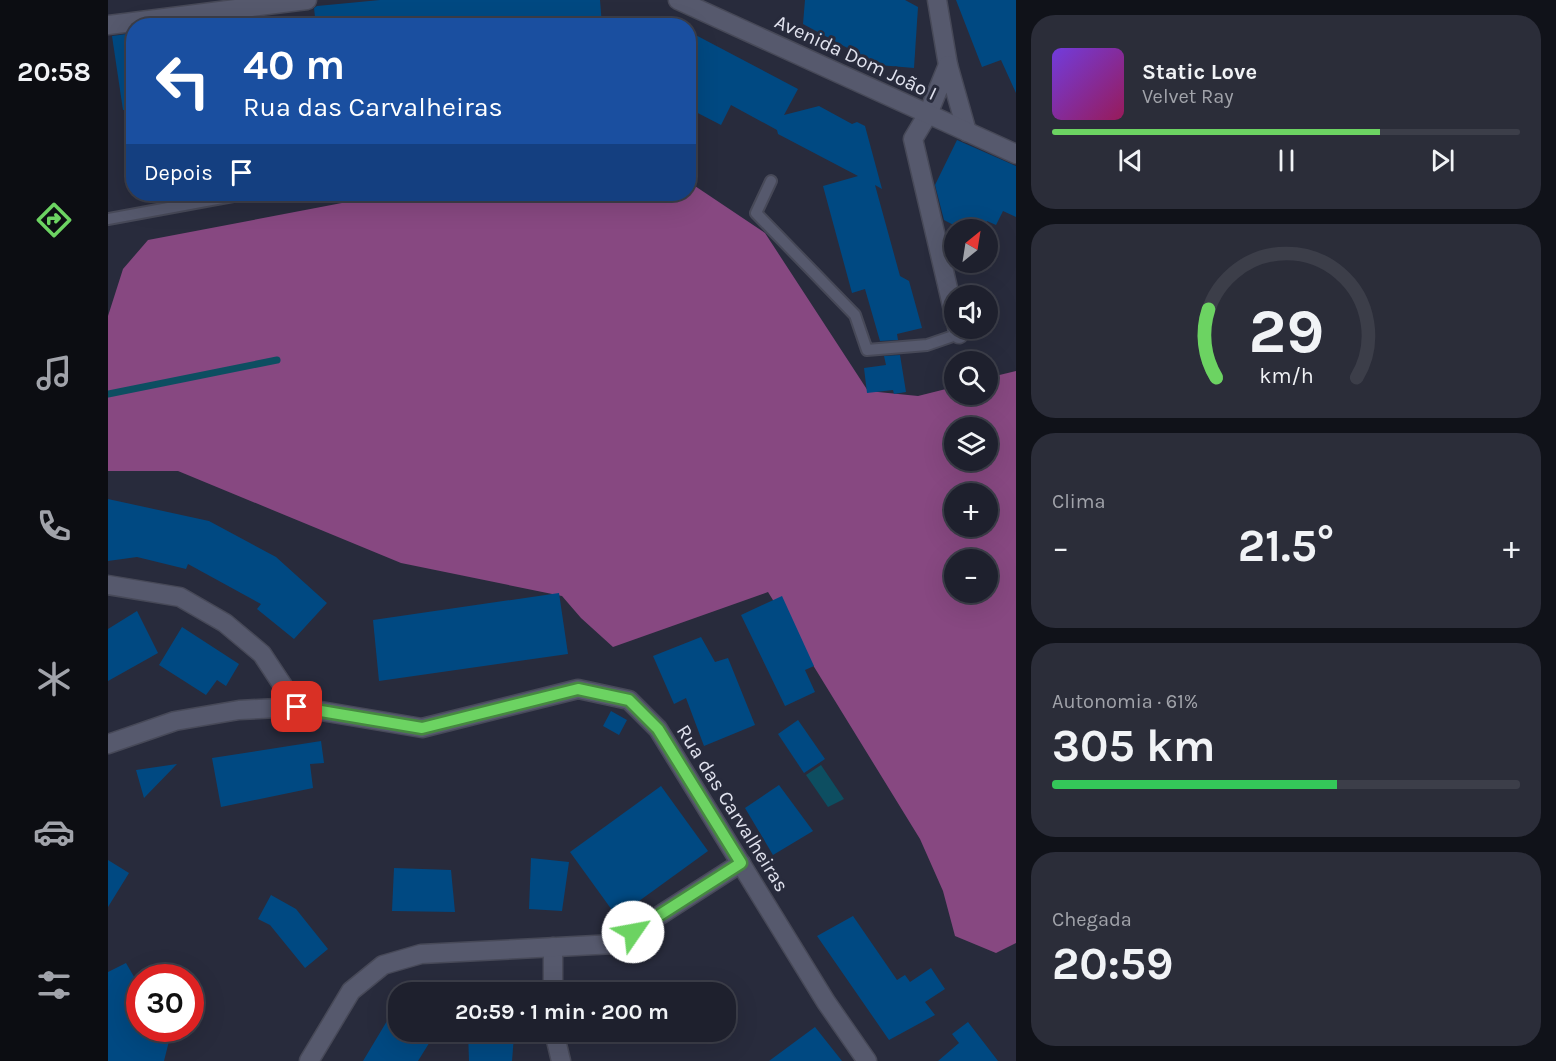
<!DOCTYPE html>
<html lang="pt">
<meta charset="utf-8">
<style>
:root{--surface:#1e202d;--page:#2b2d39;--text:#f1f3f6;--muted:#a1a3aa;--line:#3c3e49;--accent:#6cd362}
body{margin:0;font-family:Karla,sans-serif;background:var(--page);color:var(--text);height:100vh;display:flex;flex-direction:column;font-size:22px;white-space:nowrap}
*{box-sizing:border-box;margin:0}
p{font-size:20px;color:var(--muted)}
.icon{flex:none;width:33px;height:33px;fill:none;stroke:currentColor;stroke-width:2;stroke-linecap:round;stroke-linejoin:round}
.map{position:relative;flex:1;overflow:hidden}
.drawer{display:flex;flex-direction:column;gap:15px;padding:15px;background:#101219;width:540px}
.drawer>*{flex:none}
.hud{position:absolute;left:18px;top:18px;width:570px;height:183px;border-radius:24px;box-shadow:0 6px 24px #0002,0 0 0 2px var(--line);background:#1a4fa0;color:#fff;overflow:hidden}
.needle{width:39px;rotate:30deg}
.controls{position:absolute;left:836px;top:219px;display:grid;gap:12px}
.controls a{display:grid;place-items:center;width:54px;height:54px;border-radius:50%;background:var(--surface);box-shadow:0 6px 24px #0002,0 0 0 2px var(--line);font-size:30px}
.speed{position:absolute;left:18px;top:964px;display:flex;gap:12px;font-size:30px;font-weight:700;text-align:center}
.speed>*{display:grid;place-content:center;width:78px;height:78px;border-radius:50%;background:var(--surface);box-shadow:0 6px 24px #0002,0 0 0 2px var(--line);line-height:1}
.speed .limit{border:9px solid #d22;background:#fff;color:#111}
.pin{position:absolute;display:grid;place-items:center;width:51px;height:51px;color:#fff;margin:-26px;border-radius:12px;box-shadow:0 3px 9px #0006}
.me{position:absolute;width:66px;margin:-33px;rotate:57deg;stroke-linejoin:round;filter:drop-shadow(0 0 4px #0008)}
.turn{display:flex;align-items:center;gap:21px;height:126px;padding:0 18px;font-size:27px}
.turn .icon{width:78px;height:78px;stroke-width:2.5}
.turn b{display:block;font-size:42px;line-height:51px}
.then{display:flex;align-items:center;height:57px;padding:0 18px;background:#0003;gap:12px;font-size:22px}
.big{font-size:45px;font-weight:700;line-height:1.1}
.drawer .card{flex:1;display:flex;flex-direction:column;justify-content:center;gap:9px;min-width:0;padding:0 21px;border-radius:24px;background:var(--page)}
.drawer .dial{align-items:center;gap:0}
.dial svg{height:156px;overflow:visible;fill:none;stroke:var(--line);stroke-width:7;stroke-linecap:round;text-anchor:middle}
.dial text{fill:var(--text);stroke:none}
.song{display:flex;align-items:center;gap:18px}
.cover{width:72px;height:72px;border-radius:9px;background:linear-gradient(135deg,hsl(260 70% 55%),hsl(330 70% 35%))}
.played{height:6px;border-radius:3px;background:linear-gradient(90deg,var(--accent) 70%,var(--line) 70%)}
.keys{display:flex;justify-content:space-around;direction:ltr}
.heat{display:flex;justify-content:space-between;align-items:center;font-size:33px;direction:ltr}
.charge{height:9px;border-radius:4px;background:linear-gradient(90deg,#34c759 61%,var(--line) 0)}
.trip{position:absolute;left:280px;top:982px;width:348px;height:60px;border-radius:24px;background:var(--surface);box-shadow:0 6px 24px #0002,0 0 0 2px var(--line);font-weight:700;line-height:60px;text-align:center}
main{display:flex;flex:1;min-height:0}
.dock{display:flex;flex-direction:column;width:108px;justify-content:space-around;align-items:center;background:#0c0d12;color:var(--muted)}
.dock .icon{width:42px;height:42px}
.dock .active{color:var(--accent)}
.dock b{font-size:27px;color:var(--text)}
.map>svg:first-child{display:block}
.forest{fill:#874881;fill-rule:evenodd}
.water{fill:#0d4e61}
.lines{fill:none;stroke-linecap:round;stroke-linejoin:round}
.stream{stroke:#0d4e61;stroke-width:7}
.building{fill:#004982}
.service-casing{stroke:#474958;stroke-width:14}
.minor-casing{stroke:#474958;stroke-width:21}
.tertiary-casing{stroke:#474958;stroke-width:21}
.service{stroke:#56596d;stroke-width:10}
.minor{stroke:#56596d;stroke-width:18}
.tertiary{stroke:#56596d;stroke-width:18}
.route-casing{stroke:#468940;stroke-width:15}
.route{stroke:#6cd362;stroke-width:10}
.labels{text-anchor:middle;stroke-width:6;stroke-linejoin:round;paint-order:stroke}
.street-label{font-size:20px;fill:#e1e3ef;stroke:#282b3c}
</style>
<main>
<nav class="dock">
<b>20:58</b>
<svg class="icon active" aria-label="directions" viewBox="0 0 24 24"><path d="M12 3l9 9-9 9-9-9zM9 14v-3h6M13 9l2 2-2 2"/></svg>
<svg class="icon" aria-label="music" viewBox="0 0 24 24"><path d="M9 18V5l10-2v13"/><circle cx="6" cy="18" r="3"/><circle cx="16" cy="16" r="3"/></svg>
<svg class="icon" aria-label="phone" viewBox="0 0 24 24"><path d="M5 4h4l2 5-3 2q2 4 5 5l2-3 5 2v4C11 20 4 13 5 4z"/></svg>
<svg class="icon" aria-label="climate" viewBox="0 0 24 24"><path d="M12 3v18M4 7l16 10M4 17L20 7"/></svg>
<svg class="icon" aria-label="car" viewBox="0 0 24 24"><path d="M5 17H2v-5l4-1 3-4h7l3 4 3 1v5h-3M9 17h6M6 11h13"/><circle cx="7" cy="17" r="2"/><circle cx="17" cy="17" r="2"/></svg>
<svg class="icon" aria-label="filters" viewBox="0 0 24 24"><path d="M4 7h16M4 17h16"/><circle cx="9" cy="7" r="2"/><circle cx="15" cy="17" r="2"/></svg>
</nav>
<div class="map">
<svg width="908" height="1061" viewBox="0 0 908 1061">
<rect width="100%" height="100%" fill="#282b3c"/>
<path class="forest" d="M581 182 657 233 760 391 810 396 846 387V394H879V378L908 371V943L888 953 847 936 835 891 812 839 660 592 505 647 473 618 454 596 293 563 70 471H0V316L15 269 40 240 281 194H580ZM846 428H879V460H846ZM846 494H879V526H846ZM846 560H879V592H846Z"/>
<polygon class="water" points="713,765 736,799 720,807 698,775"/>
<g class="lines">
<polyline class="stream" points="0,394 169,360"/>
</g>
<g class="building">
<polygon points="272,0 492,0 494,25 208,26 206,8 209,6"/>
<polygon points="697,0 797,0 810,7 806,68 771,65 695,24"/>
<polygon points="848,0 908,0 908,93 893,60 874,67"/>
<polygon points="580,31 690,89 676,115 711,106 744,124 749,122 757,126 774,189 767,185 792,276 801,281 814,328 789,334 790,340 772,341 757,289 744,293 715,186 750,176 670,134 669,130 623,105 613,125 580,108"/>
<polygon points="26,33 26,109 15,110 4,36"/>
<polygon points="849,140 908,166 908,217 895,211 888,225 879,221 875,230 855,230 836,220 827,185"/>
<polygon points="792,355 798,392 786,394 785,390 759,393 756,368 778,365 776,356"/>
<polygon points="0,499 101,521 168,557 219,603 186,639 149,609 153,604 80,564 78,569 29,557 0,561"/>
<polygon points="451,593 460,654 271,681 265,620"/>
<polygon points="674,596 706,666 697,670 707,692 677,706 633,615"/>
<polygon points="29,611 50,653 0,681 0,629"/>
<polygon points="74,627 131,664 118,686 109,680 98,695 51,665"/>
<polygon points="593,637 607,662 620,658 647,725 596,746 578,698 566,704 545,656"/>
<polygon points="503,711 519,720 511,735 495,726"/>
<polygon points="690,720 717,759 696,773 670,734"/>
<polygon points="213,741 216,763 202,764 205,788 113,807 104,758"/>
<polygon points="69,764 36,798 28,770"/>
<polygon points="671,785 705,831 665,855 637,808"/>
<polygon points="553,786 600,851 509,917 462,852"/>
<polygon points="423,858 461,862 454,911 421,909"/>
<polygon points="0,860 21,873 0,907"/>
<polygon points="286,868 343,870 347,912 284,911"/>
<polygon points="163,895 188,909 220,949 197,968 162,925 150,919"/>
<polygon points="745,916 789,980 797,975 802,982 823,968 837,989 817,1002 827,1015 781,1040 709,936"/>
<polygon points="18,963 32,987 32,1029 64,1029 56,1061 0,1061 0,972"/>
<polygon points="291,1001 291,1032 328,1032 310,1061 255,1061"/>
<polygon points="860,1022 890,1061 830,1061 851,1043 844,1034"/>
<polygon points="707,1027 734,1061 661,1061"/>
<polygon points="360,1032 406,1036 404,1061 361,1061"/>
</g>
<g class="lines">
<g class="service-casing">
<g id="service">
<polyline points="663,181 648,213 747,315 759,350 819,345 851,334"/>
<polyline points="0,219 136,194"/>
</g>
</g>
<g class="minor-casing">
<g id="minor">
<polyline points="829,0 840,65"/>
<polyline points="0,25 199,0"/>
<polyline points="846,314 805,139 820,114 840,65 859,132"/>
<polyline points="849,328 851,334"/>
<polyline points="0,585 72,597 117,623 154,654 189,707"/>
<polyline points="0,744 67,721 131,710 189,707 314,728 470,689 521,700 550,729 718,1002 759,1061"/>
<polyline points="445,947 445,993"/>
<polyline points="446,1032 453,1061"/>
<polyline points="201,1061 243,991 275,965 313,954 507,944 633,863"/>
</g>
</g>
<g class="tertiary-casing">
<polyline id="tertiary" points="570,0 908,154"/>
</g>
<use href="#service" class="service"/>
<use href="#minor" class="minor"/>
<use href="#tertiary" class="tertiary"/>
</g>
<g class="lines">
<g class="route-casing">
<polyline id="route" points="189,707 314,728 470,689 521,700 550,729 633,863 525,932"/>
</g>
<use href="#route" class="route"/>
</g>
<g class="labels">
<g class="street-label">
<text transform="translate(748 57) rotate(25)" y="7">Avenida Dom João I</text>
<text transform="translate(625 808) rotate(58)" y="7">Rua das Carvalheiras</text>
</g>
</g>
</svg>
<div class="controls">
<a><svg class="needle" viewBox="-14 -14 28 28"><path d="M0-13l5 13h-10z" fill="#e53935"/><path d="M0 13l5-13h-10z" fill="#a1a3aa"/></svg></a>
<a><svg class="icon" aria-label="sound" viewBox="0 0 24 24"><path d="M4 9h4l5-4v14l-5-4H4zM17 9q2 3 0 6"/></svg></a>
<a><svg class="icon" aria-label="search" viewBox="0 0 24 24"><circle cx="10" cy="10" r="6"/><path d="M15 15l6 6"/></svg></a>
<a><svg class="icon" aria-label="layers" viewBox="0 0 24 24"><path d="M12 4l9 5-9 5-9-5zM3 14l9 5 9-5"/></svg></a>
<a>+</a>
<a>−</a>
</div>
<div class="speed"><div class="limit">30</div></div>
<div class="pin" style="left:189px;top:707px;background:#d93025"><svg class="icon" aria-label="arrive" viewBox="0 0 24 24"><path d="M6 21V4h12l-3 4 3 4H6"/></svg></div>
<svg class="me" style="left:525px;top:932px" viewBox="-20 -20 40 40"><circle r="19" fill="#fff"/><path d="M0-13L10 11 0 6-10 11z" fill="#6cd362"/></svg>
<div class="trip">20:59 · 1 min · 200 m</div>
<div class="hud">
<div class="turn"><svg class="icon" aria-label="left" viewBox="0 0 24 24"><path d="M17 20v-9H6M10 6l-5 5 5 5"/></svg><div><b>40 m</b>Rua das Carvalheiras</div></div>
<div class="then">Depois<svg class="icon" aria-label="arrive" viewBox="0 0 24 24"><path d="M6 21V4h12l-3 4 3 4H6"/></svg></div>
</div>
</div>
<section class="drawer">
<div class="card">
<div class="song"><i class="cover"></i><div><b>Static Love</b><p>Velvet Ray</p></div></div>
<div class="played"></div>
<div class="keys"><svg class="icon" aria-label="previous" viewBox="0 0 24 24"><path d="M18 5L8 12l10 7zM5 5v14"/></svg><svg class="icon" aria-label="pause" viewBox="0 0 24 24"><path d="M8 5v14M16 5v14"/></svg><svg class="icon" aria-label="next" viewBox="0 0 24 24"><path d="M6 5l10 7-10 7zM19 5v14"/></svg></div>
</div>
<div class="card dial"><svg viewBox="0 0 100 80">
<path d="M14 69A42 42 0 1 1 86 69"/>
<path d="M14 69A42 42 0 0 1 10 34" stroke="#6cd362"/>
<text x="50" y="56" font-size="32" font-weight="700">29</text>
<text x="50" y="72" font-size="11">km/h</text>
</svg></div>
<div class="card"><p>Clima</p>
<div class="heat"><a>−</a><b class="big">21.5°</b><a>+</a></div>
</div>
<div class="card"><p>Autonomia · 61%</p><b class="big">305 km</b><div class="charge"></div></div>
<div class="card"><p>Chegada</p><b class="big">20:59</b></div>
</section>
</main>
